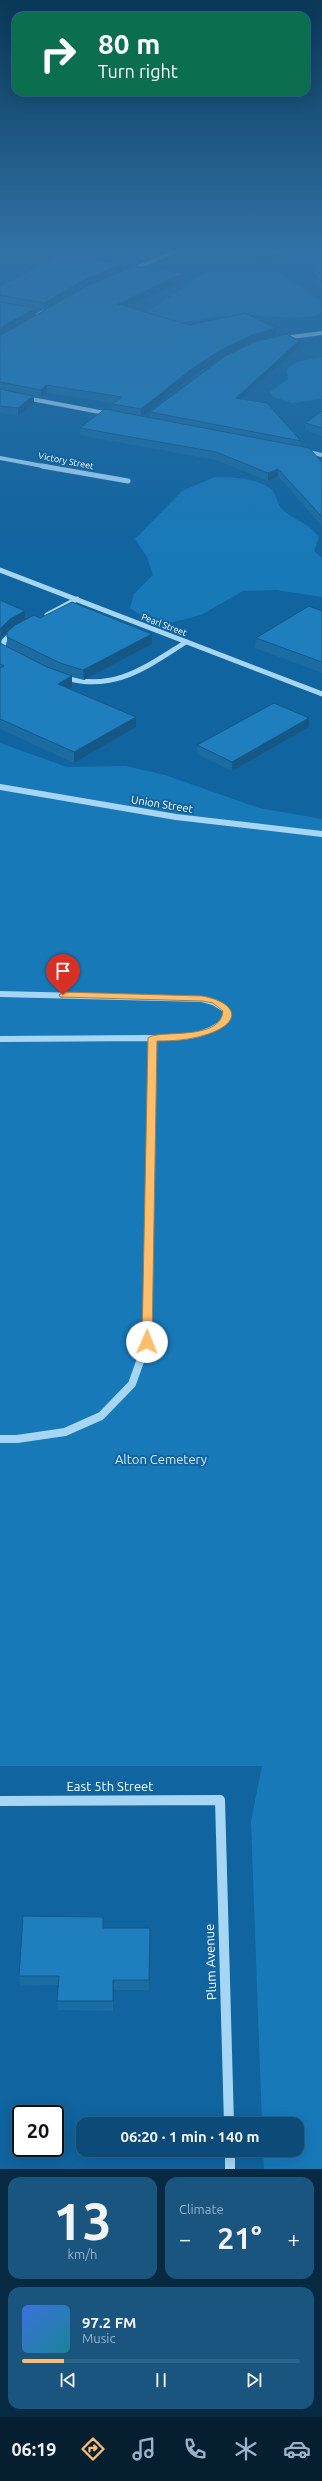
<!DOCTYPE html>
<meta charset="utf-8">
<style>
:root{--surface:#0c4b77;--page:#1a557f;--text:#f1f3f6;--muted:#9ab3c6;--line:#2c6389;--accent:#ffbe6b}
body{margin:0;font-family:Ubuntu,sans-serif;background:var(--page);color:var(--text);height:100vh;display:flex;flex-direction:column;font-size:15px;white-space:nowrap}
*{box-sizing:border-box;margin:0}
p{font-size:13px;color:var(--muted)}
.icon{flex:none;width:22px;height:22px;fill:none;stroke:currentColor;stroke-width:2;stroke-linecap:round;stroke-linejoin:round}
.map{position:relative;height:2169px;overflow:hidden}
.drawer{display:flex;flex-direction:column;gap:8px;padding:8px;background:#072941;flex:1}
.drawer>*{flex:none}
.banner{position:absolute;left:12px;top:12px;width:298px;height:84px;border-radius:12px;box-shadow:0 4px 16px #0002,0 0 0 1px var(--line);background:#0b6e4f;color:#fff;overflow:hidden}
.speed{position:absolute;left:12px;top:2105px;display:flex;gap:8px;font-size:20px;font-weight:700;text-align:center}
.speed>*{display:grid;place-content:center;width:52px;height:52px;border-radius:50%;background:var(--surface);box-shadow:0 4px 16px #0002,0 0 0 1px var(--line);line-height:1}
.speed .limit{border:2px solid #111;border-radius:6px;background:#fff;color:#111}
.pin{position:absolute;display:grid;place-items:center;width:34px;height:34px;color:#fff;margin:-41px -17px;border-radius:50% 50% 50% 0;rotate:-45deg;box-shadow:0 0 4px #0007}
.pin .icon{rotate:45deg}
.me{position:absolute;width:44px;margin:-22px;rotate:1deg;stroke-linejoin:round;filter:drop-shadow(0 0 3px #0008)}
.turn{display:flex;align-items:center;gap:14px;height:84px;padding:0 20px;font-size:18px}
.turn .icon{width:52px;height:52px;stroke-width:2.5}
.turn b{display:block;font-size:28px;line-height:34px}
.big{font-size:30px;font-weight:700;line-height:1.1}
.drawer .card{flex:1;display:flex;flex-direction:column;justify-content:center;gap:6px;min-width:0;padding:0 14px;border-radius:12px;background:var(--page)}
.drawer .dial{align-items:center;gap:0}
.dial b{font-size:52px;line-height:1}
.song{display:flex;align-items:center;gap:12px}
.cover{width:48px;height:48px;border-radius:6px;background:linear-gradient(135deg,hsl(220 70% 55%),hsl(190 70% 35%))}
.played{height:4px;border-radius:2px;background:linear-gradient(90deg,var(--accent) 15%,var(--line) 15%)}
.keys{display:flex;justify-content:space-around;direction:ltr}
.heat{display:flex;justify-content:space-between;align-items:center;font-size:22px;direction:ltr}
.drawer .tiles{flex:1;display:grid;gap:8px;grid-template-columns:1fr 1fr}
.card:last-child{grid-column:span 2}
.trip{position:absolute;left:76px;top:2117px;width:228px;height:40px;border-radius:12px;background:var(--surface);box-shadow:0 4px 16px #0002,0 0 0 1px var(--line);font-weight:700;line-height:40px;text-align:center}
.dock{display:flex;height:64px;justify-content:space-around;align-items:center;background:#051e30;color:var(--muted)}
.dock .icon{width:28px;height:28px}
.dock .current{color:var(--accent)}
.dock b{font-size:18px;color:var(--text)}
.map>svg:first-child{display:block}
.green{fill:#1879b9}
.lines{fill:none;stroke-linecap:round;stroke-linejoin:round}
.minor-far4{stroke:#a7d6f5;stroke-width:4}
.minor-far3{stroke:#a7d6f5;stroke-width:5}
.minor-far2{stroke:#a7d6f5;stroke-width:6}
.minor-far1{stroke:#a7d6f5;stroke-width:8}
.minor{stroke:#a7d6f5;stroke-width:10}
.wall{fill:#1a6ca3;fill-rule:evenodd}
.shaded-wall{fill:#155885}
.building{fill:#1e7ebe;stroke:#155885}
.route{fill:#ffbe6b;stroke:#a67c46}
.labels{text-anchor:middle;stroke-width:4;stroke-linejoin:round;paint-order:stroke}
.far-street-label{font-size:9px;fill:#fff;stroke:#10649f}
.street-label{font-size:11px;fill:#fff;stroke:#10649f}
.near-park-label{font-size:13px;fill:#d0ecfe;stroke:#10649f}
.near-street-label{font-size:13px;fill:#fff;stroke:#10649f}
</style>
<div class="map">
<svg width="322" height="2169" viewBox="0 0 322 2169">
<rect width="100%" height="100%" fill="#10649f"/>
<g class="green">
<path d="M262 270C291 274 296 286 320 300L322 311 319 315C295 321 271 315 246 315 216 316 187 320 158 328L145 312C166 301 184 286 204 274 214 267 249 270 262 270Z"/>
<path d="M322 357V399L292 403 273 397 270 392 288 379 287 370C296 359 309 360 322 357Z"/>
<path d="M215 477C232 477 259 478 272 490 277 495 277 504 282 509 295 521 308 522 319 537L314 551 322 558V597L276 590 243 591 201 615 158 626 130 608 134 594 153 575 147 557 135 539 182 491Z"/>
<polygon points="0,743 67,767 126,766 165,775 259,808 322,819 322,2169 264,2169 263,2150 297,2150 297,2124 262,2124 251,1821 262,1766 0,1766"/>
</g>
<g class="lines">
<g class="minor-far4">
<polyline points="131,270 181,249"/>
<polyline points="32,318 53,307"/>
<polyline points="284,338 322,333"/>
<polyline points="26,398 110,414"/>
<polyline points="305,451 322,455"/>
<polyline points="0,458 48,467"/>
</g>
<g class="minor-far3">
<polyline points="42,466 128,481"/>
<polyline points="0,570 322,694"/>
<polyline points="47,615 77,599"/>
<polyline points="7,651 3,650 4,641 13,632"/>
<path d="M64 677C113 693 146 667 186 642"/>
</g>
<g class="minor-far2">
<polyline points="0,787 176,817 322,834"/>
<path d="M0 994 202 999 213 1002 226 1010 225 1020C207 1038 176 1038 152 1038"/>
<polyline points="0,1039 152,1038 151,1106"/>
</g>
<polyline class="minor-far1" points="0,1439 17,1439 65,1432 101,1416 132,1384 147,1342 151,1105"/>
<g class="minor">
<polyline points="0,1801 220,1800 229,2124"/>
<polyline points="230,2150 230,2169"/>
</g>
</g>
<g class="wall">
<polygon points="234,249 322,249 322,288 313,280 313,272 298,268 286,258 275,261"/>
<polygon points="122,264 122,271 86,286 45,310 36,308 36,315 0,335 184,280 127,307 189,325 276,328 276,335 252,342 221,357 193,376 141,416 150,418 150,412 299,347 241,399 301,441 301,447 322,462 322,526 278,476 268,481 216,460 80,435 80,428 113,411 112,404 114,403 47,393 41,397 34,396 34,403 18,416 0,413 0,286"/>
<polygon points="322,411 322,436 305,430 305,423"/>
<path d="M0 600 25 611V620L40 618 152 634V644L84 680 72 677V687L69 688 136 717V727L74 763 0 729ZM11 629 7 637V647L0 643 1 638Z"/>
<polygon points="322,611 322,673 255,648 256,638"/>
<polygon points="309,718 309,727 232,771 197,754 197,745"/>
<polygon points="103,1928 150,1928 149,1990 114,1990 113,2011 58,2010 57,2001 58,1985 20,1986 19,1976"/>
</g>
<g class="shaded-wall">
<polygon points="286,251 286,258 275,261 275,255"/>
<polygon points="122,264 122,271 86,286 45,310 44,303 86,279"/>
<polygon points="184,273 184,280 119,311 118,304"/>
<polygon points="36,308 36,315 0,335 0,328"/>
<polygon points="276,328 276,335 252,342 221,357 193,376 141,417 141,409 193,368 221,350 252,335"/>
<polygon points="299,341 299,347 235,404 236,398"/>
<polygon points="46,385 47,393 41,397 41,390"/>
<polygon points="33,396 34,403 18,416 18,408"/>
<polygon points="278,469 278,476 268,481 268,473"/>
<polygon points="25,611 25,621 11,629 1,638 0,644 1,628 10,619"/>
<polygon points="152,634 152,644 84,680 83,670"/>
<polygon points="72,676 72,687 59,694 58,684"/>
<polygon points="136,717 136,727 74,763 74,752"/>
<polygon points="309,718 309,727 232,771 232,762"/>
<polygon points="113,1980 114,1990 113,2011"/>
</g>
<g class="building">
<polygon points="256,249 322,249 322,281 313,274 315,266 298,262 286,251 275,255"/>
<polygon points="60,255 122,264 86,279 44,303 0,295 0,286"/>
<polygon points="135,266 184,273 118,304 189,325 245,313 276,328 252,335 221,350 193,368 141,409 112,404 122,397 46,385 41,390 0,382 0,335 1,335 89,285"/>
<polygon points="0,302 36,308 0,328"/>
<polygon points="287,334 299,341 236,398 267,403 301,441 150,412 225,356 254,342"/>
<polygon points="0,389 33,396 18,408 0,406"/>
<polygon points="105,409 309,448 322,462 322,517 278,469 268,473 216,452 80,428"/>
<polygon points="322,411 322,428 305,423"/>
<polygon points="0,600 25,611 10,619 1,628 0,631"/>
<polygon points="72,602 152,634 83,670 60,663 7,637 7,632 15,625 34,615 40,618"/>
<polygon points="309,606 322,611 322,662 256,638"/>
<polygon points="0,643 47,667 72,676 58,684 136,717 74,752 0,719 0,668 4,666 0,664"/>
<polygon points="274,703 309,718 232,762 197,745"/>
<polygon points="23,1916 103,1917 103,1928 150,1928 149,1980 113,1980 113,2001 57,2001 59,1976 19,1976"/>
</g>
<linearGradient id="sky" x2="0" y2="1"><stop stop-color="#093757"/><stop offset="0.45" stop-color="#3172a6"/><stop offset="1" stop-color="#3172a6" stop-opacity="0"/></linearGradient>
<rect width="322" height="553" fill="url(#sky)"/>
<path class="route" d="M63 992 202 996C240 1003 242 1024 205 1035 189 1040 173 1041 157 1041L152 1342 147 1346 142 1342 148 1038C157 1029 221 1042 223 1011L213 1003 202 1001 60 997 59 995Z"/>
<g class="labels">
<g class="far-street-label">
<text transform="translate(66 461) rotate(11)" y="3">Victory Street</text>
<text transform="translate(164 625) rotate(21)" y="3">Pearl Street</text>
</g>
<g class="street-label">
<text transform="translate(162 804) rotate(9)" y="4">Union Street</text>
</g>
<g class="near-park-label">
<text x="161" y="1464">Alton Cemetery</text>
</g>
<g class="near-street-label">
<text x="110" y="1791">East 5th Street</text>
<text transform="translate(210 1962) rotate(-92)" y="5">Plum Avenue</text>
</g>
</g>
</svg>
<div class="speed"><div class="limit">20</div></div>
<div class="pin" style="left:63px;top:995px;background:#d93025"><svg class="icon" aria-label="arrive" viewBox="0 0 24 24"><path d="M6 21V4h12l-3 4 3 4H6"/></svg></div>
<svg class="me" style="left:147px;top:1342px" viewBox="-20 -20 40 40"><circle r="19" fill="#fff"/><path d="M0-13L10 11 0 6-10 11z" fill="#ffbe6b"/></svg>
<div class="trip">06:20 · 1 min · 140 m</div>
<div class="banner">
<div class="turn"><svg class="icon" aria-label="right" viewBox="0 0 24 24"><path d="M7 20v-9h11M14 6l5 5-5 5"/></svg><div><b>80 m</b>Turn right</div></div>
</div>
</div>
<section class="drawer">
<div class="tiles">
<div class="card dial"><b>13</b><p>km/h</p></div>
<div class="card"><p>Climate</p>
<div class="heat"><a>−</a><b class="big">21°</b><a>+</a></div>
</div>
<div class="card">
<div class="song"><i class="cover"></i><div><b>97.2 FM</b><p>Music</p></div></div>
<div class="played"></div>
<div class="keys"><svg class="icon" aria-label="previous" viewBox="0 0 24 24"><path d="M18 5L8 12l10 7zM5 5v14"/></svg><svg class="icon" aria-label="pause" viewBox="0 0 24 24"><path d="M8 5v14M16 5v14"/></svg><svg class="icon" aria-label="next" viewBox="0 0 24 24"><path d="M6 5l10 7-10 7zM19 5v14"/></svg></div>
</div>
</div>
</section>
<nav class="dock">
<b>06:19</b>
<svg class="icon current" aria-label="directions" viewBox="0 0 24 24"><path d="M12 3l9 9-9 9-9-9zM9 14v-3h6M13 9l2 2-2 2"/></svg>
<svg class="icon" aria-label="music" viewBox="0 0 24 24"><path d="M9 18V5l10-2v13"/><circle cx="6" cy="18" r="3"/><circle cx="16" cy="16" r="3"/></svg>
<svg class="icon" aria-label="phone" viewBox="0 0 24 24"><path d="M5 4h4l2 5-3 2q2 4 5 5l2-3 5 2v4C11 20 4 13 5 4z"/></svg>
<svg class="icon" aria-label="climate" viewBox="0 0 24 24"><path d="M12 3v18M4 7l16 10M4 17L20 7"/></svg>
<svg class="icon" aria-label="car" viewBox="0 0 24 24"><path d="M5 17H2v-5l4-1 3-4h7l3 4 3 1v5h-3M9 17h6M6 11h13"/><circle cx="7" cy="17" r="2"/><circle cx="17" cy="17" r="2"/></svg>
</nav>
